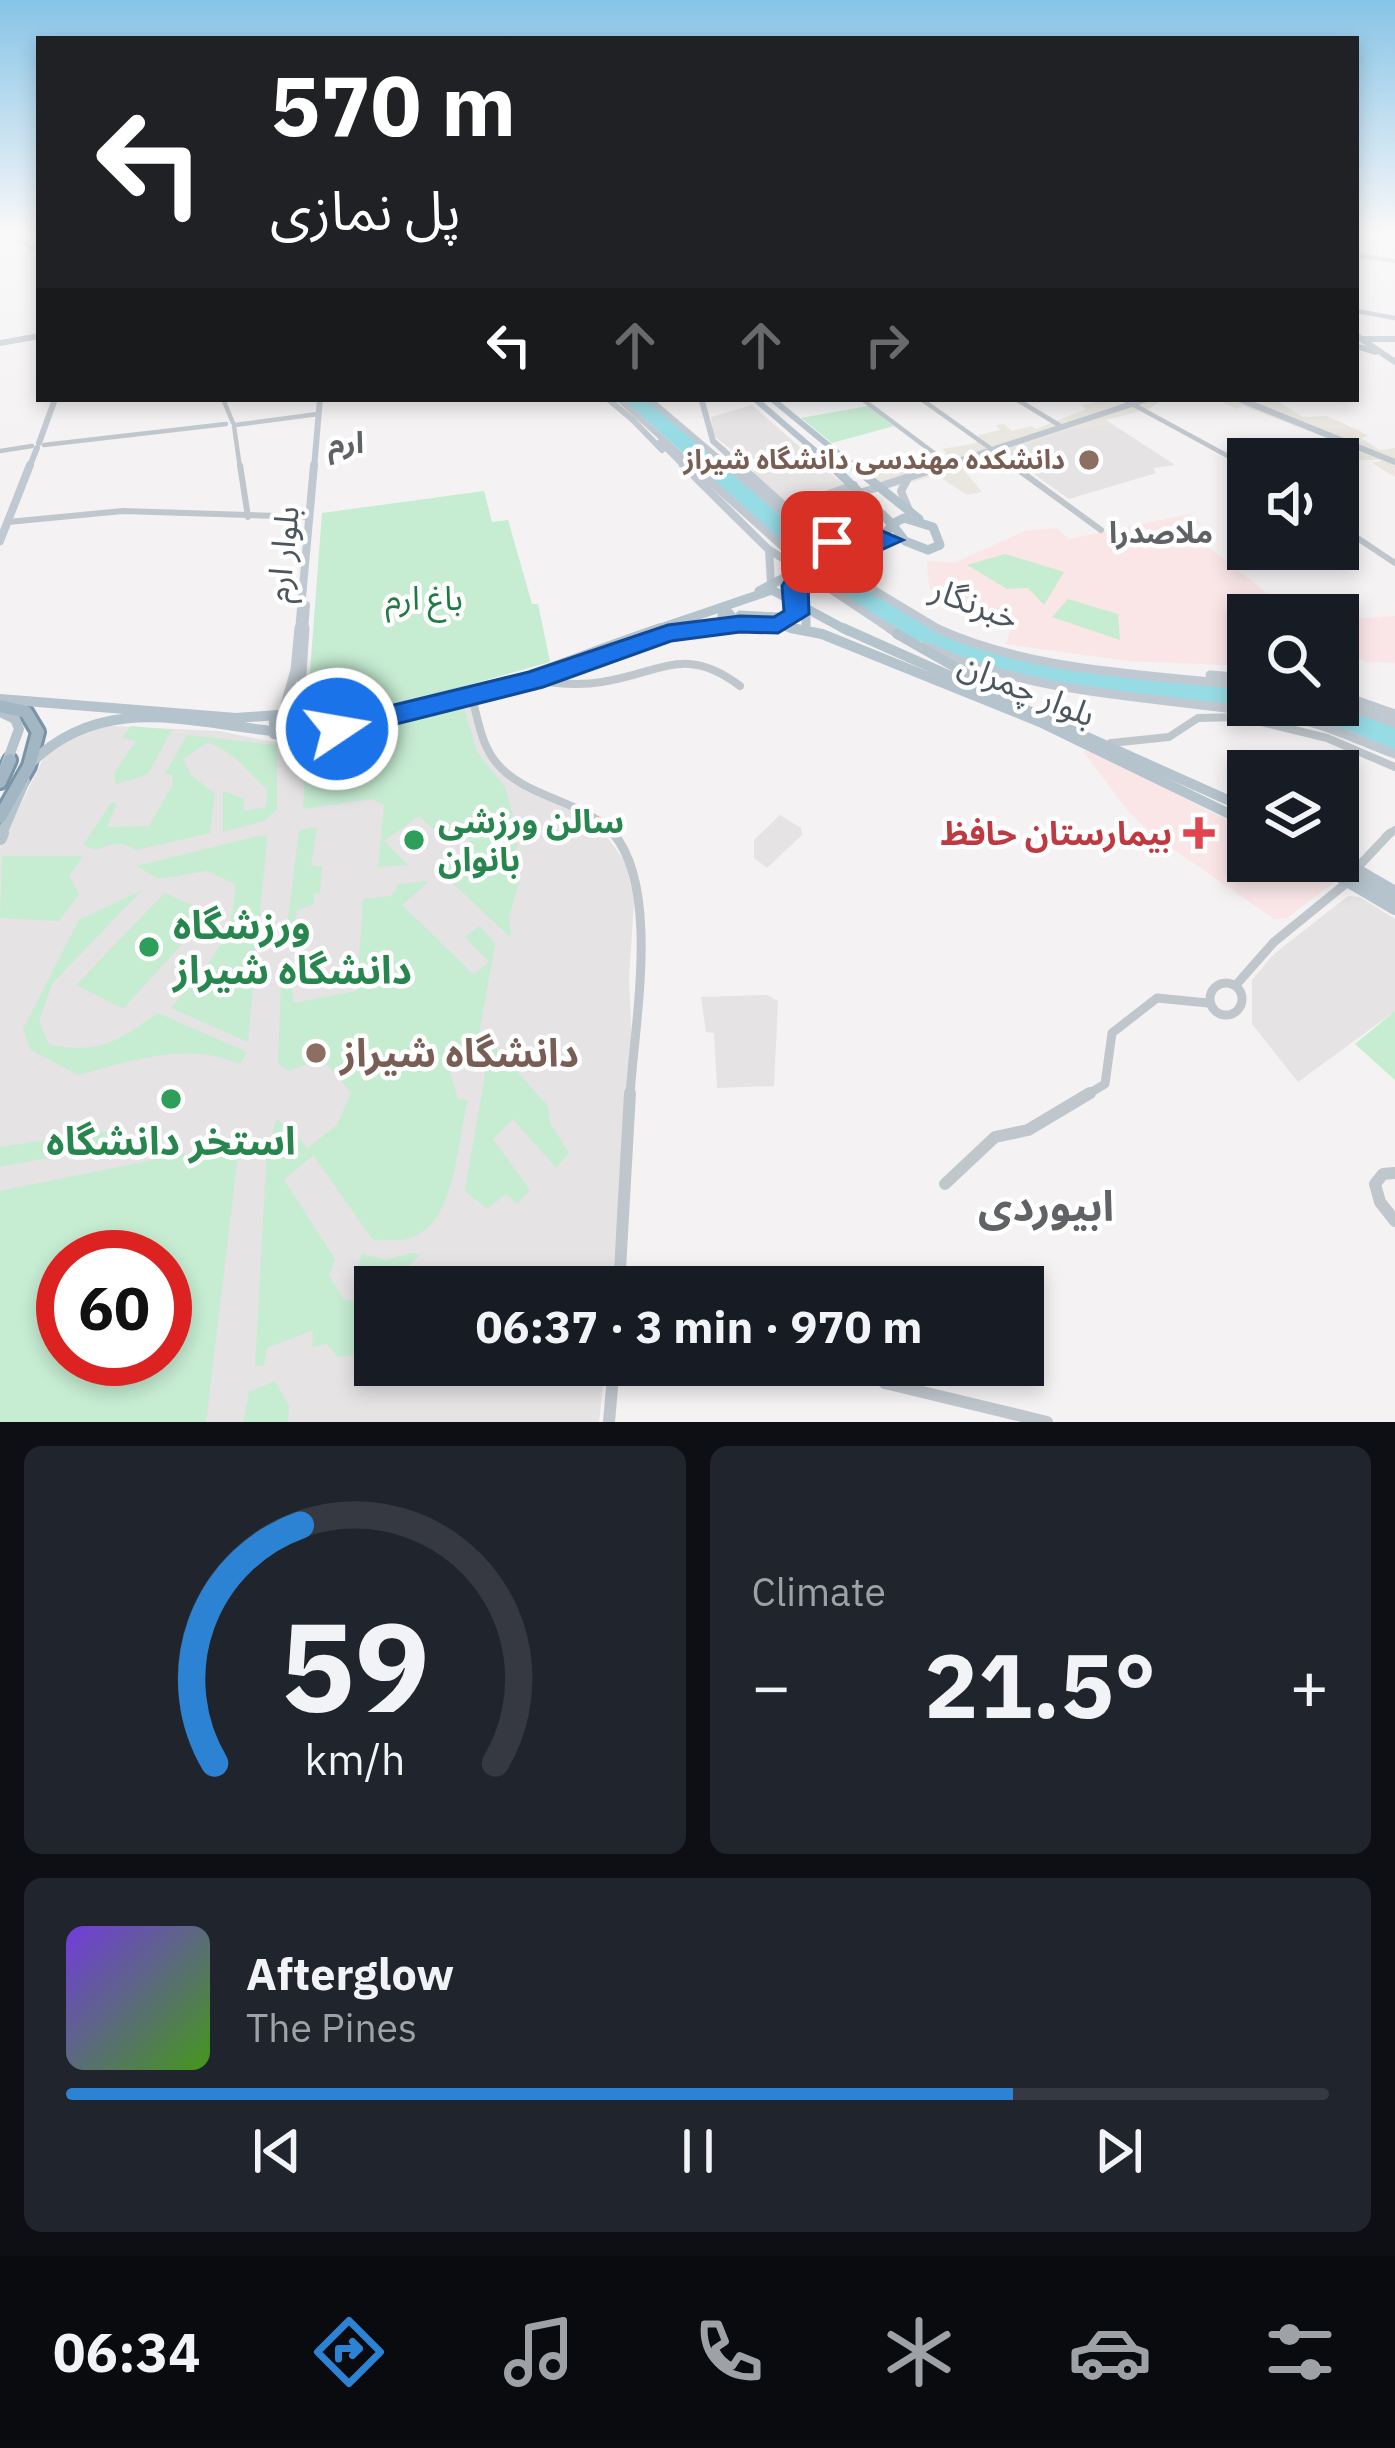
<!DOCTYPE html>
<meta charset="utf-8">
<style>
:root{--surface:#171b24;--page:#20242c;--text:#f1f3f6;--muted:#9ea1a6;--line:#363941;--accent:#2c83d4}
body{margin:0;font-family:"IBM Plex Sans","Noto Sans Arabic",sans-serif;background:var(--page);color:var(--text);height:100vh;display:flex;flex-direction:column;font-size:45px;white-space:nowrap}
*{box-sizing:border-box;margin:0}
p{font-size:39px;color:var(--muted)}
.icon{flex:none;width:66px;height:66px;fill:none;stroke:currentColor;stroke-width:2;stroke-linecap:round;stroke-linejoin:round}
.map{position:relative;height:1422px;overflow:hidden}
.panel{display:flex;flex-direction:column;gap:24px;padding:24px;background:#0d0f14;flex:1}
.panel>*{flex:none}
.top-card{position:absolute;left:36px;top:36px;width:1323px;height:366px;border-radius:0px;box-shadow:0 6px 18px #0003;background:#202124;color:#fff;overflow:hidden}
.controls{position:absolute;left:1227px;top:438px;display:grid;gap:24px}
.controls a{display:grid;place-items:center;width:132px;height:132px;border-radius:0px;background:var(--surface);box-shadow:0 6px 18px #0003;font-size:60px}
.speed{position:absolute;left:36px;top:1230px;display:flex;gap:24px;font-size:60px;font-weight:700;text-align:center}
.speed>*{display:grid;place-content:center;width:156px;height:156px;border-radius:50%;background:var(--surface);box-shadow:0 6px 18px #0003;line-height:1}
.speed .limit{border:18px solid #d22;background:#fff;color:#111}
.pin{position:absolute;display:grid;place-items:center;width:102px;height:102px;color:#fff;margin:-51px;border-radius:24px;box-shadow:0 6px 18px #0006}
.me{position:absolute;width:132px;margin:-66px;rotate:78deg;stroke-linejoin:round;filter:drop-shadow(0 0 9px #0008)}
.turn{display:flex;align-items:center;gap:42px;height:252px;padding:0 36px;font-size:54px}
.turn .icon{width:156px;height:156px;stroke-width:2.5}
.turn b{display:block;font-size:84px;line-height:102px}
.lanes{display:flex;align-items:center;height:114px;padding:0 36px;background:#0003;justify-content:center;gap:60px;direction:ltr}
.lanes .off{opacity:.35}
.big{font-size:90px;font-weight:700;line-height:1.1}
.panel .tile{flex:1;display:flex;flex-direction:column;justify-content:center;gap:18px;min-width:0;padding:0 42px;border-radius:18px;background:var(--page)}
.panel .dial{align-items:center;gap:0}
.dial svg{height:312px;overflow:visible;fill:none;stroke:var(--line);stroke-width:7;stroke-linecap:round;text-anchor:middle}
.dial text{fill:var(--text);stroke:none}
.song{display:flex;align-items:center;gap:36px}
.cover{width:144px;height:144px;border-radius:18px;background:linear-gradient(135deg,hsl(260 70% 55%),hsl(100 70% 35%))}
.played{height:12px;border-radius:6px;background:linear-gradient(90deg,var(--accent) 75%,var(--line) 75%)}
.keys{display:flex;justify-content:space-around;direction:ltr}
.heat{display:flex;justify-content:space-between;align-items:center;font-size:66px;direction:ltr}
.panel .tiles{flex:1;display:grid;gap:24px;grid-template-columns:1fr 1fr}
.tile:last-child{grid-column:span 2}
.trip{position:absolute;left:354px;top:1266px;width:690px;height:120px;border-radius:0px;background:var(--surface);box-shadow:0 6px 18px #0003;font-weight:700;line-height:120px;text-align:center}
.menu{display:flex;height:192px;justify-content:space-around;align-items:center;background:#090b0e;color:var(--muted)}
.menu .icon{width:84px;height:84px}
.menu .on{color:var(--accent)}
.menu b{font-size:54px;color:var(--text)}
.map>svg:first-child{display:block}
.commercial{fill:#e9e7e0}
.education{fill:#e5e3e3;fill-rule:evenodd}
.medical{fill:#fae6e6}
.green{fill:#c6ecd2;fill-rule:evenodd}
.water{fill:#97dbe5}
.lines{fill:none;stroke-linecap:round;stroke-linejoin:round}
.trunk-casing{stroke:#7a93a7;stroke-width:18}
.tertiary-far4{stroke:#bfc7cd;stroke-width:4.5}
.tertiary-far3{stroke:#bfc7cd;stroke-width:6}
.tertiary-far2{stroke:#bfc7cd;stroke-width:8}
.tertiary-far1{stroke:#bfc7cd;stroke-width:9}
.tertiary{stroke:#bfc7cd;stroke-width:12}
.secondary-far3{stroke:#c0c9d1;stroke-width:4.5}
.secondary-far2{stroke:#c0c9d1;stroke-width:6}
.secondary-far1{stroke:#c0c9d1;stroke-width:8}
.secondary{stroke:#c0c9d1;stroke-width:9}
.primary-far3{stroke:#b5c3cd;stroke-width:6}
.primary-far2{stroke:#b5c3cd;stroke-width:9}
.primary-far1{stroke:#b5c3cd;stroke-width:10}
.primary{stroke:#b5c3cd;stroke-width:14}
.trunk{stroke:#a2b6c4;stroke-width:12}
.primary-bridge{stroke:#b5c3cd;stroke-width:9}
.route{fill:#1a73e8;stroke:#114b97;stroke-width:3}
.education-dot{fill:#8d6e63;stroke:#fff;stroke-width:4.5}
.health-dot{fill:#e0444e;stroke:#fff;stroke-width:4.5}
.leisure-dot{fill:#2e9e5b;stroke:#fff;stroke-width:4.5}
.labels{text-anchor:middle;stroke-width:9;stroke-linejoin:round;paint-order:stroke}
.far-education-label{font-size:27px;font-weight:bold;fill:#785e54;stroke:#fff;text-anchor:end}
.far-neighbourhood-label{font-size:30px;font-weight:bold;fill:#5f6366;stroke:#fff}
.street-label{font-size:33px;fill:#4b565e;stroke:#fff}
.park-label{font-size:33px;fill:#217a46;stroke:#fff}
.leisure-label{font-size:33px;font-weight:bold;fill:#27864d;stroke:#fff;text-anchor:start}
.health-label{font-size:33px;font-weight:bold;fill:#be3a42;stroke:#fff;text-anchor:end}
.near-leisure-label{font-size:39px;font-weight:bold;fill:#27864d;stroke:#fff;text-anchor:start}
.near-education-label{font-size:39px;font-weight:bold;fill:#785e54;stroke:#fff;text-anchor:start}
.near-neighbourhood-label{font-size:42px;font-weight:bold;fill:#5f6366;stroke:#fff}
</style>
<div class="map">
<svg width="1395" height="1422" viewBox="0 0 1395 1422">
<rect width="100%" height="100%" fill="#f4f2f2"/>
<g class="commercial">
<polygon points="1111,399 1163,399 1149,409 1106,420 1112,424 1067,431 1004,452 999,460 962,468 982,492 967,495 937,475 886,489 868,475 948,457 943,449 976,443 979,435 1000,430 996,425 1004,424 1012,431 1031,426 1036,429 1086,409 1081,405"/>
<polygon points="1225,399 1274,399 1303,417 1326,416 1358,430 1368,436 1361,438 1380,450 1395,448 1395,477 1372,463 1384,460 1351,460 1344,455 1363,452 1243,406 1237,409 1224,403"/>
</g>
<g class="education">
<polygon points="752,405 818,463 847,487 789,505 750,473 757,470 713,435 711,417"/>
<polygon points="1112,424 1175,465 1153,468 1156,473 1069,499 1003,452 1071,429"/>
<path d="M472 703 492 762 501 773 516 784 593 818 626 863 634 901 629 979 632 1043 612 1287H375V1365H605L599 1422H0V847L47 751 93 725 219 731 273 742 341 736ZM63 1257H165V1359H63Z"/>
<polygon points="780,815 801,828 802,835 767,868 754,858 754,840"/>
<polygon points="1348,896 1360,897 1395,919 1395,1011 1298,1082 1252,1024 1252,980 1274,954"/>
<polygon points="767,995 778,1001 774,1086 717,1088 714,1033 706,1032 701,997"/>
</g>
<g class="medical">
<polygon points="1190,514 1202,524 1184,528 1295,615 1248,615 1248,666 1128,661 1006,644 1013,623 945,601 929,587 927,561 954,563 1025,531 1057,528 1069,539"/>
<polygon points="1395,616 1395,663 1365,662 1338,644 1338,620"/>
<polygon points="1083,751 1094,752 1248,831 1248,861 1302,861 1337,880 1287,918 1274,919 1153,835 1128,811"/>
</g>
<g class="green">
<polygon points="868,406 894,426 832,443 801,418"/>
<polygon points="484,491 492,522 508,520 532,604 538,604 550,662 368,713 337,714 317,707 309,685 322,513"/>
<polygon points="1005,554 1064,572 1044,605 1028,588 1007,589 967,565"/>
<polygon points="1068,599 1118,614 1120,640 1052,617"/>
<polygon points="464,708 477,752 505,787 515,823 520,879 509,917 511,938 439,870 472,843 459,829 444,839 419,816 384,841 408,865 378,867 384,805 372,799 303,809 306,758 314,747"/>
<polygon points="131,726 172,730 147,775 116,784 114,773 136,741 122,738"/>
<path d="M187 735 277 745V809L264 821 223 832V791L244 799V811L266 807 267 789C241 767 241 757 208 742L183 759 191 775 215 794 210 833 136 850C122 840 110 844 96 850L83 845 111 803H117L107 827 149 826 172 786 173 775 165 774Z"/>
<polygon points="317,827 311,865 322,867 320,893 314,894 314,904 297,910 293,936 286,936 299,830"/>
<path d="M262 835 267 838 248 1042 171 1008C205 967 235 941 235 884L207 871 158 879 137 866Z"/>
<polygon points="2,856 83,856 69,876 79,894 59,921 0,918"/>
<path d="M429 881 402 905 474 975 489 962 465 937 480 926 495 944 478 1040 448 1066 458 1099 468 1100C457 1139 457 1222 411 1238 400 1242 385 1239 373 1240L313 1155 284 1180 335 1259 329 1275 344 1300 375 1302V1352L338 1357 327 1344 312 1347 313 1330 267 1348 264 1366H255L267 1148 277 1119 308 1148 337 1125 351 1093 321 1058 289 1071 278 1063 281 983 285 973 292 972 293 1003 357 991 363 899 391 896 399 884Z"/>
<path d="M142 890 52 984 39 1021 49 1045C102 1054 116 1042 158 1013L247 1052 240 1064C187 1041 131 1061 78 1075L31 1050 23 1029 79 920Z"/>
<polygon points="165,893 210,913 123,1009 76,985"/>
<polygon points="1395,1011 1395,1080 1355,1044"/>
<polygon points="496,1048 548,1106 550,1123 569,1153 556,1168 513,1119 493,1139 530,1190 517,1204 506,1194 487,1209 465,1191 489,1051"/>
<polygon points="108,1131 104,1147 0,1167 0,1147"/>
<path d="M228 1145 238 1155 206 1422H0V1191ZM165 1257V1359H63V1257Z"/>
<polygon points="411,1253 420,1254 397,1280 372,1285 355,1275 362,1254 386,1260"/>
<polygon points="275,1381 289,1406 288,1422 243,1422 249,1392"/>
</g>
<polygon class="water" points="623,399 646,399 859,583 939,634 1025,661 1248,688 1248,705 1334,705 1395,725 1395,750 1347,730 1025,680 911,638 844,597"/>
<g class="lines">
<g class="trunk-casing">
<g id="trunk">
<polyline points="0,706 26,712 38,732 29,766 0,817"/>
<polyline points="0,782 10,760"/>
</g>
</g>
<g class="tertiary-far4">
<polyline points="1356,311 1395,318"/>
<polyline points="223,399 233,423"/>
<polyline points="862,399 946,462"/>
<polyline points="921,399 990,448"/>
<polyline points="1016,399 1059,425"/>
<polyline points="1123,399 1248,467"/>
<polyline points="235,425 318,414"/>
<polyline points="234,426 240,468"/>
<polyline points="44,445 226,424"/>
<polyline points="0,451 32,446"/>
<polyline points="993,451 1016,468"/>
</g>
<g class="tertiary-far3">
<polyline points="240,465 248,517"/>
<polyline points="1012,465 1101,530"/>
<polyline points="1244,465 1248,467"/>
<polyline points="8,522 123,511 309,517"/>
<polyline points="1338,525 1395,563"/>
</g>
<g class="tertiary-far2">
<path d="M534 680C557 684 579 686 602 682 661 673 685 644 740 686"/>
<path d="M472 698C478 719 481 743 495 761 524 799 584 799 616 836"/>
<polyline points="1111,743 1169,737 1198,718 1241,717 1327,738 1395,767"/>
<polyline points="1386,836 1395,830"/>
</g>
<g class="tertiary-far1">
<path d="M613 833C661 890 634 1025 630 1096"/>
<polyline points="1356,869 1390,833"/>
<circle cx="1226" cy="999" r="16"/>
<polyline points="1236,985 1274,942 1349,881"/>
<polyline points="1085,1096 1105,1084 1112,1033 1157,998 1208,1003"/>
</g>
<g class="tertiary">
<polyline points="1395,1173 1383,1174 1375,1184 1380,1202 1395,1221"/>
<polyline points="945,1184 995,1137 1028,1130 1090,1093"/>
<polyline points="619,1287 630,1093"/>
<polyline points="863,1365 885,1383 1047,1422"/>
<polyline points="609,1422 614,1365"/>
</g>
<g class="secondary-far3">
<polyline points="14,235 39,253"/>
<polyline points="1356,240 1360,235"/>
<polyline points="1356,255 1395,261"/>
<polyline points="1356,335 1361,339"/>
<polyline points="25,339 39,336"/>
</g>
<g class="secondary-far2">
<polyline points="1357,336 1395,362"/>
<polyline points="1361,339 1395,339"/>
<polyline points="0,343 39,336"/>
<polyline points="1356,346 1375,352"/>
<polyline points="608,399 633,420"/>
<polyline points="619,399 695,468"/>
<polyline points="649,399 730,468"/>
<polyline points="1239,399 1395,462"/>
<polyline points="702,401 713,441 743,468"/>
<polyline points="633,420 662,450"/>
<polyline points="660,442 686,468"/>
<polyline points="39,443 55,399"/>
<polyline points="29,468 37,448"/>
<polyline points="314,468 320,399"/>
<polyline points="937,468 1147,399"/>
</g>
<g class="secondary-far1">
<polyline points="683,465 769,550 801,569"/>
<polyline points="692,465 830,589 893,631"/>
<polyline points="727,465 877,592 942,631"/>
<polyline points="739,465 815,533"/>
<polyline points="907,480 901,491 909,510"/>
<polyline points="863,492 946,465"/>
<polyline points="790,508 854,485"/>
<polyline points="816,529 835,545 853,548"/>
<polyline points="0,541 30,465"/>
<polyline points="769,550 771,583"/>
<polyline points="299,631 314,465"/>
<polyline points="304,631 306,605"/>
</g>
<g class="secondary">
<polyline points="305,628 301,687 305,707"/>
<polyline points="889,628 898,634"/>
<path d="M936 628C1031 672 1145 674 1248 686"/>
<path d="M925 646C1043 700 1172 695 1298 719 1331 726 1364 743 1395 754"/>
<polyline points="1210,675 1248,678"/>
<polyline points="1338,694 1395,714"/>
<polyline points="1338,703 1395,723"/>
<polyline points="283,712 295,670 299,628"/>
</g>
<g class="primary-far3">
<polyline points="755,399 835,468"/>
<polyline points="772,399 856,468"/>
</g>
<g class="primary-far2">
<polyline points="831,465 892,524"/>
<polyline points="852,465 919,519"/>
<polygon points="904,518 933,527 940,545 928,550 905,541 892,524"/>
<polyline points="843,553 878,540 892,526"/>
<polyline points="759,591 801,569"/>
<polyline points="740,615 778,617"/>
<polyline points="794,616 798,608 794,586 808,574"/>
<polyline points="778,625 806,631"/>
<polyline points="652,631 772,590 848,631"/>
<polyline points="681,631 783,623"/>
</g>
<g class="primary-far1">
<polyline points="791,628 822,634 1040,722 1248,823"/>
<polyline points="843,628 1248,809"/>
<polyline points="897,634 997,691"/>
<polyline points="636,642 697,628"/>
<polyline points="0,699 236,718 278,715"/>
<polygon points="300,707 313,713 308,729 292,737 274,734 274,719"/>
<polyline points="0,712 15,719 19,729 5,767"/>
<path d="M315 717C431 723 552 664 661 628"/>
<polyline points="304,733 360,725"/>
<path d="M31 763C101 694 185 721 272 731"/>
<polyline points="1,836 25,781"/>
</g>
<g class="primary">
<polyline points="0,838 2,833"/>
<polyline points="1338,860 1395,893"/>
<polyline points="1315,861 1395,908"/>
</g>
<use href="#trunk" class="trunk"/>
<g class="primary-bridge">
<polyline points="801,569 843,553"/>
<polyline points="808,574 850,559"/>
<polyline points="729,613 736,621"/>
<polyline points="722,615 722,621"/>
<polyline points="806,618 806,628"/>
<polyline points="786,622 794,616"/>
</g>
</g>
<linearGradient id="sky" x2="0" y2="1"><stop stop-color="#87c4e7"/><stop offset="0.54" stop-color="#faf9f9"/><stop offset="1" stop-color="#faf9f9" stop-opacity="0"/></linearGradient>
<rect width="1395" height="434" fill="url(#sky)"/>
<polygon class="route" points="882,531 903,540 808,583 809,614 778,633 740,632 671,641 543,687 337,739 323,729 337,719 529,672 668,625 740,616 774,617 784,611 782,586 791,572 844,551 825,547 825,538 856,541"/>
<g class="education-dot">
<circle cx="1089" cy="460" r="12"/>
<circle cx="316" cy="1053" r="12"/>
</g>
<path class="health-dot" d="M1193 815h12v12h12v12h-12v12h-12v-12h-12v-12h12z"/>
<g class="leisure-dot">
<circle cx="414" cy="840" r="12"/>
<circle cx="149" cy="947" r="12"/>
<circle cx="171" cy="1099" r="12"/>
</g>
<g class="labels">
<g class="far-education-label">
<text x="1065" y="469">دانشکده مهندسی دانشگاه شیراز</text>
</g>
<g class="far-neighbourhood-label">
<text x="346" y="453">ارم</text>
<text x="1161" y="543">ملاصدرا</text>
</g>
<g class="street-label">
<text transform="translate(282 554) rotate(-84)" y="12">بلوار ارم</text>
<text transform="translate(975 603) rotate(21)" y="12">خبرنگار</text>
<text transform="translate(1027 689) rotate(22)" y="12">بلوار چمران</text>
</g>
<g class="park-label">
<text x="424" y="610">باغ ارم</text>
</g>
<g class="leisure-label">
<text x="438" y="833">سالن ورزشی<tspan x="438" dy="38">بانوان</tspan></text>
</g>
<g class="health-label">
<text x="1172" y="845">بیمارستان حافظ</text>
</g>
<g class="near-leisure-label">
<text x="173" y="939">ورزشگاه<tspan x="173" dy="45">دانشگاه شیراز</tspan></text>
<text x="171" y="1155" text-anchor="middle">استخر دانشگاه</text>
</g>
<g class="near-education-label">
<text x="340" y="1067">دانشگاه شیراز</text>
</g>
<g class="near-neighbourhood-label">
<text x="1046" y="1221">ابیوردی</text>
</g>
</g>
</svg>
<div class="controls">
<a><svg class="icon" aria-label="sound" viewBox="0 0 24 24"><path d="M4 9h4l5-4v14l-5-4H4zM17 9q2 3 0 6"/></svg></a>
<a><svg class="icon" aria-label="search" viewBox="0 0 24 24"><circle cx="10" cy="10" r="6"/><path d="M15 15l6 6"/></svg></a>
<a><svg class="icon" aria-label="layers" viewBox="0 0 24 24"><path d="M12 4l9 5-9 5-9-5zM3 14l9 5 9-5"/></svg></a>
</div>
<div class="speed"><div class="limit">60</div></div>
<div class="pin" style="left:832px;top:542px;background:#d93025"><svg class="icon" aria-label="arrive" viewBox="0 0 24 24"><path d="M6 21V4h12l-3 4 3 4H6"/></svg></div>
<svg class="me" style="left:337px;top:729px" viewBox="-20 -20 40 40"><circle r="17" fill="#1a73e8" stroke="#fff" stroke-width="3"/><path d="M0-11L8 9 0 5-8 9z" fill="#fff"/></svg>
<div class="trip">06:37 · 3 min · 970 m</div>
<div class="top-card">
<div class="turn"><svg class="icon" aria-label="left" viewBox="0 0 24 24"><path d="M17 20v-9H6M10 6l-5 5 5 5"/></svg><div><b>570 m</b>پل نمازی</div></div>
<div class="lanes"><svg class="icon" aria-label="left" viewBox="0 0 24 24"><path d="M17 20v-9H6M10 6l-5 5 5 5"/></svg><svg class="icon off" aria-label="ahead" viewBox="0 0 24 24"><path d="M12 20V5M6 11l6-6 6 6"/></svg><svg class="icon off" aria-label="ahead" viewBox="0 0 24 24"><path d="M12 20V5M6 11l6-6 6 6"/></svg><svg class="icon off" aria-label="right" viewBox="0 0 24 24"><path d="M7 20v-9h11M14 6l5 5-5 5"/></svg></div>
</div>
</div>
<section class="panel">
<div class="tiles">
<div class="tile dial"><svg viewBox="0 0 100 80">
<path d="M14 69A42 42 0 1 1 86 69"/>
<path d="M14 69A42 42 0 0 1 36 8" stroke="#2c83d4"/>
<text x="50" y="56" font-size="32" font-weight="700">59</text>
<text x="50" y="72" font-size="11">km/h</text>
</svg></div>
<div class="tile"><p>Climate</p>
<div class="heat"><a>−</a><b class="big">21.5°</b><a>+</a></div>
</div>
<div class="tile">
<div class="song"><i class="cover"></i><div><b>Afterglow</b><p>The Pines</p></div></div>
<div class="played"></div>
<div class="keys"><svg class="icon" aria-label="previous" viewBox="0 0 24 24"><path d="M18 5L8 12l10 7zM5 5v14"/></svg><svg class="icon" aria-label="pause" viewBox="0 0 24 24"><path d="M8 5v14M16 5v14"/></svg><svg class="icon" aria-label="next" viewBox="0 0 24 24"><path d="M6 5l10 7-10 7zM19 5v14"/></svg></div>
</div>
</div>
</section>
<nav class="menu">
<b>06:34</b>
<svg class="icon on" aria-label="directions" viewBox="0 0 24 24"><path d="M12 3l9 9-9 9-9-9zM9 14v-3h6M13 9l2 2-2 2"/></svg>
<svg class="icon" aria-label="music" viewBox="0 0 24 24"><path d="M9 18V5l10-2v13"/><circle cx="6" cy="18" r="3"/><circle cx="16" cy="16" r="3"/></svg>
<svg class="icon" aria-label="phone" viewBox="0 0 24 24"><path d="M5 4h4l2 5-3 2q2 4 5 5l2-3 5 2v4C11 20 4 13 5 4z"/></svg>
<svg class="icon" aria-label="climate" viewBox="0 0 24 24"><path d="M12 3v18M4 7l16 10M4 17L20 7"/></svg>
<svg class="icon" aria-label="car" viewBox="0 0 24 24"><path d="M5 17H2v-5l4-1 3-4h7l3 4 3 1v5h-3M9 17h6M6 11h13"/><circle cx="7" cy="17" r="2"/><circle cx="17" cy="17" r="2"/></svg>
<svg class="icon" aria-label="filters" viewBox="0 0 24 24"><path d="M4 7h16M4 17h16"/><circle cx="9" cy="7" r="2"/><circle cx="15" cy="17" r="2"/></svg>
</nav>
